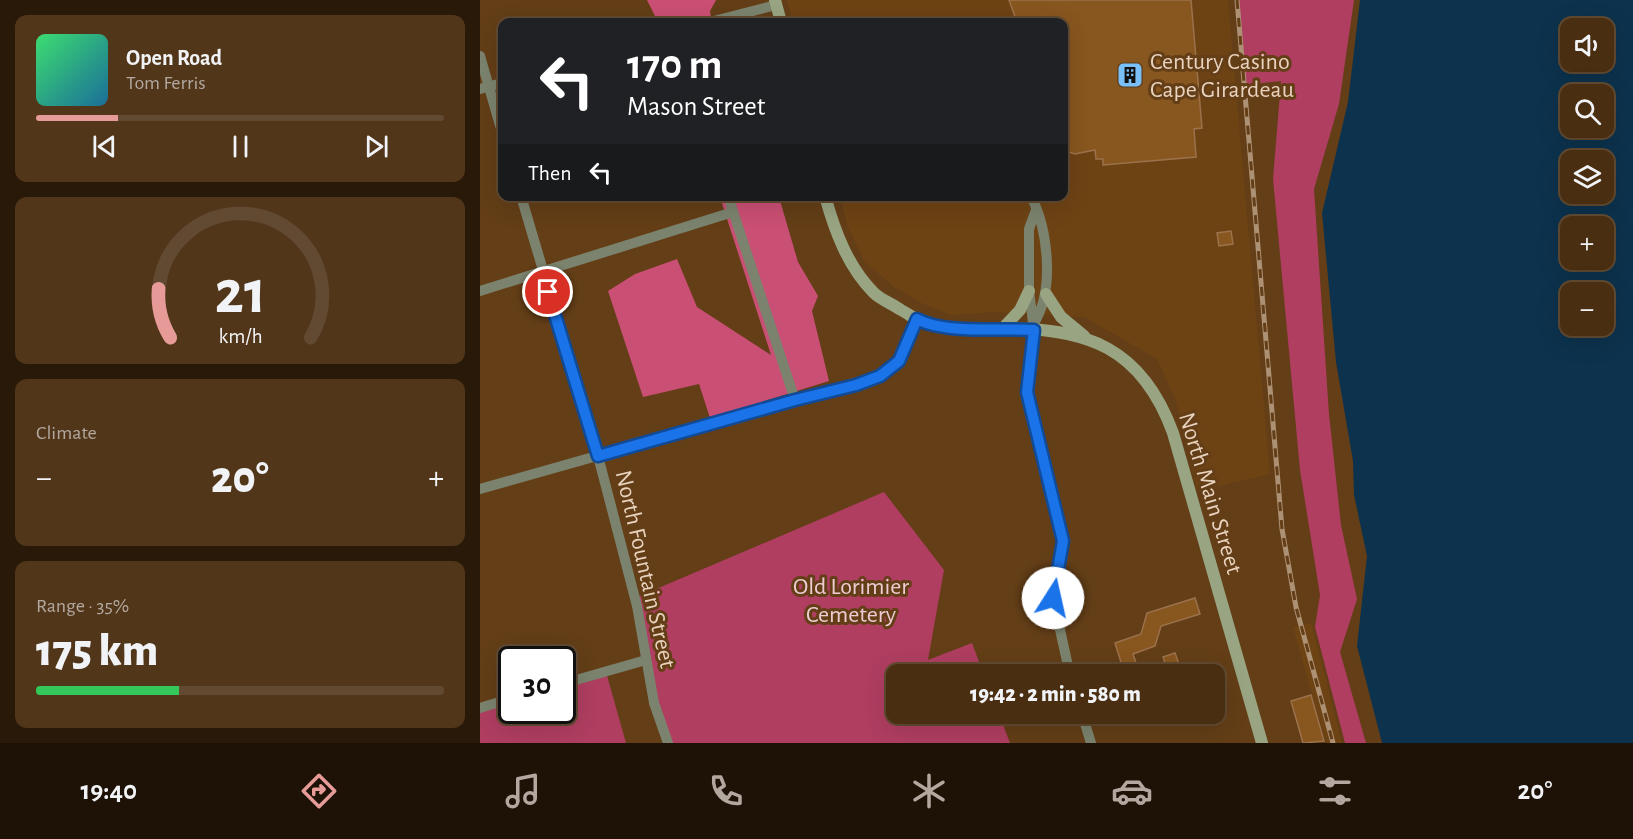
<!DOCTYPE html>
<meta charset="utf-8">
<style>
:root{--surface:#4a2e11;--page:#51361a;--text:#f1f3f6;--muted:#b2a89f;--line:#614a31;--accent:#e69b98}
body{margin:0;font-family:"Alegreya Sans",sans-serif;background:var(--page);color:var(--text);height:100vh;display:flex;flex-direction:column;font-size:22px;white-space:nowrap}
*{box-sizing:border-box;margin:0}
p{font-size:20px;color:var(--muted)}
.icon{flex:none;width:33px;height:33px;fill:none;stroke:currentColor;stroke-width:2;stroke-linecap:round;stroke-linejoin:round}
.map{position:relative;flex:1;overflow:hidden}
.panel{display:flex;flex-direction:column;gap:15px;padding:15px;background:#291909;width:480px}
.panel>*{flex:none}
.banner{position:absolute;left:18px;top:18px;width:570px;height:183px;border-radius:12px;box-shadow:0 6px 24px #0002,0 0 0 2px var(--line);background:#202124;color:#fff;overflow:hidden}
.tools{position:absolute;left:1080px;top:18px;display:grid;gap:12px}
.tools a{display:grid;place-items:center;width:54px;height:54px;border-radius:12px;background:var(--surface);box-shadow:0 6px 24px #0002,0 0 0 2px var(--line);font-size:30px}
.speed{position:absolute;left:18px;top:646px;display:flex;gap:12px;font-size:30px;font-weight:700;text-align:center}
.speed>*{display:grid;place-content:center;width:78px;height:78px;border-radius:50%;background:var(--surface);box-shadow:0 6px 24px #0002,0 0 0 2px var(--line);line-height:1}
.speed .limit{border:3px solid #111;border-radius:9px;background:#fff;color:#111}
.pin{position:absolute;display:grid;place-items:center;width:51px;height:51px;color:#fff;margin:-26px;border:3px solid #fff;border-radius:50%;box-shadow:0 2px 6px #0007}
.me{position:absolute;width:66px;margin:-33px;rotate:10deg;stroke-linejoin:round;filter:drop-shadow(0 0 4px #0008)}
.turn{display:flex;align-items:center;gap:21px;height:126px;padding:0 30px;font-size:27px}
.turn .icon{width:78px;height:78px;stroke-width:2.5}
.turn b{display:block;font-size:42px;line-height:51px}
.then{display:flex;align-items:center;height:57px;padding:0 30px;background:#0003;gap:12px;font-size:22px}
.big{font-size:45px;font-weight:800;line-height:1.1}
.panel .card{flex:1;display:flex;flex-direction:column;justify-content:center;gap:9px;min-width:0;padding:0 21px;border-radius:12px;background:var(--page)}
.panel .dial{align-items:center;gap:0}
.dial svg{height:156px;overflow:visible;fill:none;stroke:var(--line);stroke-width:7;stroke-linecap:round;text-anchor:middle}
.dial text{fill:var(--text);stroke:none}
.song{display:flex;align-items:center;gap:18px}
.cover{width:72px;height:72px;border-radius:9px;background:linear-gradient(135deg,hsl(140 70% 55%),hsl(200 70% 35%))}
.played{height:6px;border-radius:3px;background:linear-gradient(90deg,var(--accent) 20%,var(--line) 20%)}
.keys{display:flex;justify-content:space-around;direction:ltr}
.heat{display:flex;justify-content:space-between;align-items:center;font-size:33px;direction:ltr}
.charge{height:9px;border-radius:4px;background:linear-gradient(90deg,#34c759 35%,var(--line) 0)}
.trip{position:absolute;left:406px;top:664px;width:339px;height:60px;border-radius:12px;background:var(--surface);box-shadow:0 6px 24px #0002,0 0 0 2px var(--line);font-weight:800;line-height:60px;text-align:center}
.dock{display:flex;height:96px;justify-content:space-around;align-items:center;background:#1e1207;color:var(--muted)}
.dock .icon{width:42px;height:42px}
.dock .selected{color:var(--accent)}
.dock b{font-size:27px;color:var(--text)}
main{display:flex;flex:1;min-height:0}
.map>svg:first-child{display:block}
.built{fill:#6e4314}
.green{fill:#af3e61}
.forest{fill:#ca4f74}
.water{fill:#0d324d;fill-rule:evenodd}
.building{fill:#88561f;stroke:#9b724c;stroke-width:1.5}
.lines{fill:none;stroke-linecap:round;stroke-linejoin:round}
.street{stroke:#7b836e;stroke-width:10}
.secondary{stroke:#98a482;stroke-width:12}
.rail-casing{stroke:#ad9174;stroke-width:5}
.rail{stroke:#633e17;stroke-width:3;stroke-dasharray:9;stroke-linecap:butt}
.route-casing{stroke:#114b97;stroke-width:15}
.route{stroke:#1a73e8;stroke-width:10}
.labels{text-anchor:middle;stroke-width:6;stroke-linejoin:round;paint-order:stroke}
.poi-label{font-size:24px;fill:#e9d3bf;stroke:#633e17;text-anchor:start}
.street-label{font-size:24px;fill:#e9d3bf;stroke:#633e17}
.park-label{font-size:24px;fill:#edcdd3;stroke:#633e17}
</style>
<main>
<section class="panel">
<div class="card">
<div class="song"><i class="cover"></i><div><b>Open Road</b><p>Tom Ferris</p></div></div>
<div class="played"></div>
<div class="keys"><svg class="icon" aria-label="previous" viewBox="0 0 24 24"><path d="M18 5L8 12l10 7zM5 5v14"/></svg><svg class="icon" aria-label="pause" viewBox="0 0 24 24"><path d="M8 5v14M16 5v14"/></svg><svg class="icon" aria-label="next" viewBox="0 0 24 24"><path d="M6 5l10 7-10 7zM19 5v14"/></svg></div>
</div>
<div class="card dial"><svg viewBox="0 0 100 80">
<path d="M14 69A42 42 0 1 1 86 69"/>
<path d="M14 69A42 42 0 0 1 8 44" stroke="#e69b98"/>
<text x="50" y="56" font-size="32" font-weight="700">21</text>
<text x="50" y="72" font-size="11">km/h</text>
</svg></div>
<div class="card"><p>Climate</p>
<div class="heat"><a>−</a><b class="big">20°</b><a>+</a></div>
</div>
<div class="card"><p>Range · 35%</p><b class="big">175 km</b><div class="charge"></div></div>
</section>
<div class="map">
<svg width="1153" height="743" viewBox="0 0 1153 743">
<rect width="100%" height="100%" fill="#633e17"/>
<g class="built">
<polygon points="307,0 748,0 790,474 718,491 696,401 677,359 604,317 515,312 471,315 443,304 414,287 384,261 368,227 360,197 584,196 584,22 313,22"/>
<polygon points="831,623 846,680 862,743 846,743 813,627"/>
</g>
<g class="green">
<polygon points="757,0 874,0 859,104 834,189 849,414 861,525 877,599 860,652 886,743 865,743 835,627 840,595 820,470 793,179 801,81 764,85"/>
<polygon points="404,492 464,570 448,660 492,643 504,675 417,675 417,714 519,714 530,743 189,743 174,703 155,598"/>
<polygon points="126,672 146,743 0,743 0,708 31,698 32,711 82,711 83,684"/>
</g>
<g class="forest">
<polygon points="167,0 236,0 230,11 231,18 212,22 178,22"/>
<polygon points="240,197 299,197 318,262 338,296 332,311 349,381 230,418 219,384 163,397 128,291 155,274 197,259 217,307 291,355"/>
</g>
<path class="water" d="M880 0H1153V743H902L877 646 887 556 874 495 873 461 856 362 842 213 868 102ZM1090 28H1124V62H1090ZM1090 94H1124V128H1090ZM1090 160H1124V194H1090ZM1090 226H1124V260H1090ZM1090 292H1124V326H1090Z"/>
<g class="building">
<polygon points="529,0 711,0 722,128 714,129 716,157 623,165 623,159 616,159 615,150 595,154 589,152 584,147 584,22 537,22"/>
<polygon points="751,231 753,244 739,246 737,233"/>
<polygon points="715,598 720,614 681,626 675,646 653,654 660,675 645,675 635,643 661,634 667,613"/>
<polygon points="695,653 703,675 689,675 683,657"/>
<polygon points="831,695 844,741 823,743 811,701"/>
</g>
<g class="lines">
<g class="street">
<polyline points="230,22 296,5"/>
<polyline points="0,56 22,132"/>
<polyline points="0,89 22,83"/>
<polyline points="41,196 118,456 157,606 174,703 188,743"/>
<polyline points="248,196 315,400"/>
<path d="M551 196C568 229 575 290 554 323"/>
<polyline points="556,210 549,229 549,291 554,330 547,392 583,541 573,598 590,675"/>
<polyline points="0,291 253,212"/>
<polyline points="0,489 315,400 376,385 400,376 419,361 437,319"/>
<polyline points="82,684 166,660"/>
<polyline points="0,708 32,698"/>
<polyline points="602,714 611,743"/>
</g>
<g class="secondary">
<polyline points="295,0 301,22"/>
<path d="M345 196C355 232 368 267 394 293 401 300 413 304 421 310 429 314 437 321 445 323 470 330 496 328 522 328 608 328 662 348 693 433L782 743"/>
<polyline points="566,294 581,317 604,336"/>
<polyline points="523,328 540,310 549,291"/>
</g>
<g class="rail-casing">
<polyline id="rail" points="757,0 802,529 816,607 853,743"/>
</g>
<use href="#rail" class="rail"/>
</g>
<g class="lines">
<g class="route-casing">
<path id="route" d="M68 292 118 456 315 400 376 385 400 376 419 361 437 319C463 334 523 328 554 330L547 392 583 541 573 598"/>
</g>
<use href="#route" class="route"/>
</g>
<defs>
<g id="building-square" transform="scale(1.35)"><rect x="-9" y="-9" width="18" height="18" rx="4" fill="#79bff8" stroke="#633e17"/><path d="M-4-6H4V6H1V3H-1V6H-4ZM-2.5-4.3h1.7v1.8h-1.7ZM.8-4.3h1.7v1.8H.8ZM-2.5-1h1.7V.8h-1.7ZM.8-1h1.7V.8H.8Z" fill="#111"/></g>
</defs>
<g fill-rule="evenodd">
<use href="#building-square" x="650" y="75"/>
</g>
<g class="labels">
<g class="poi-label">
<text x="670" y="69">Century Casino<tspan x="670" dy="28">Cape Girardeau</tspan></text>
</g>
<g class="street-label">
<text transform="translate(731 493) rotate(73)" y="8">North Main Street</text>
<text transform="translate(166 569) rotate(77)" y="8">North Fountain Street</text>
</g>
<g class="park-label">
<text x="371" y="594">Old Lorimier<tspan x="371" dy="28">Cemetery</tspan></text>
</g>
</g>
</svg>
<div class="tools">
<a><svg class="icon" aria-label="sound" viewBox="0 0 24 24"><path d="M4 9h4l5-4v14l-5-4H4zM17 9q2 3 0 6"/></svg></a>
<a><svg class="icon" aria-label="search" viewBox="0 0 24 24"><circle cx="10" cy="10" r="6"/><path d="M15 15l6 6"/></svg></a>
<a><svg class="icon" aria-label="layers" viewBox="0 0 24 24"><path d="M12 4l9 5-9 5-9-5zM3 14l9 5 9-5"/></svg></a>
<a>+</a>
<a>−</a>
</div>
<div class="speed"><div class="limit">30</div></div>
<div class="pin" style="left:68px;top:292px;background:#d93025"><svg class="icon" aria-label="arrive" viewBox="0 0 24 24"><path d="M6 21V4h12l-3 4 3 4H6"/></svg></div>
<svg class="me" style="left:573px;top:598px" viewBox="-20 -20 40 40"><circle r="19" fill="#fff"/><path d="M0-13L10 11 0 6-10 11z" fill="#1a73e8"/></svg>
<div class="trip">19:42 · 2 min · 580 m</div>
<div class="banner">
<div class="turn"><svg class="icon" aria-label="left" viewBox="0 0 24 24"><path d="M17 20v-9H6M10 6l-5 5 5 5"/></svg><div><b>170 m</b>Mason Street</div></div>
<div class="then">Then<svg class="icon" aria-label="left" viewBox="0 0 24 24"><path d="M17 20v-9H6M10 6l-5 5 5 5"/></svg></div>
</div>
</div>
</main>
<nav class="dock">
<b>19:40</b>
<svg class="icon selected" aria-label="directions" viewBox="0 0 24 24"><path d="M12 3l9 9-9 9-9-9zM9 14v-3h6M13 9l2 2-2 2"/></svg>
<svg class="icon" aria-label="music" viewBox="0 0 24 24"><path d="M9 18V5l10-2v13"/><circle cx="6" cy="18" r="3"/><circle cx="16" cy="16" r="3"/></svg>
<svg class="icon" aria-label="phone" viewBox="0 0 24 24"><path d="M5 4h4l2 5-3 2q2 4 5 5l2-3 5 2v4C11 20 4 13 5 4z"/></svg>
<svg class="icon" aria-label="climate" viewBox="0 0 24 24"><path d="M12 3v18M4 7l16 10M4 17L20 7"/></svg>
<svg class="icon" aria-label="car" viewBox="0 0 24 24"><path d="M5 17H2v-5l4-1 3-4h7l3 4 3 1v5h-3M9 17h6M6 11h13"/><circle cx="7" cy="17" r="2"/><circle cx="17" cy="17" r="2"/></svg>
<svg class="icon" aria-label="filters" viewBox="0 0 24 24"><path d="M4 7h16M4 17h16"/><circle cx="9" cy="7" r="2"/><circle cx="15" cy="17" r="2"/></svg>
<b>20°</b>
</nav>
